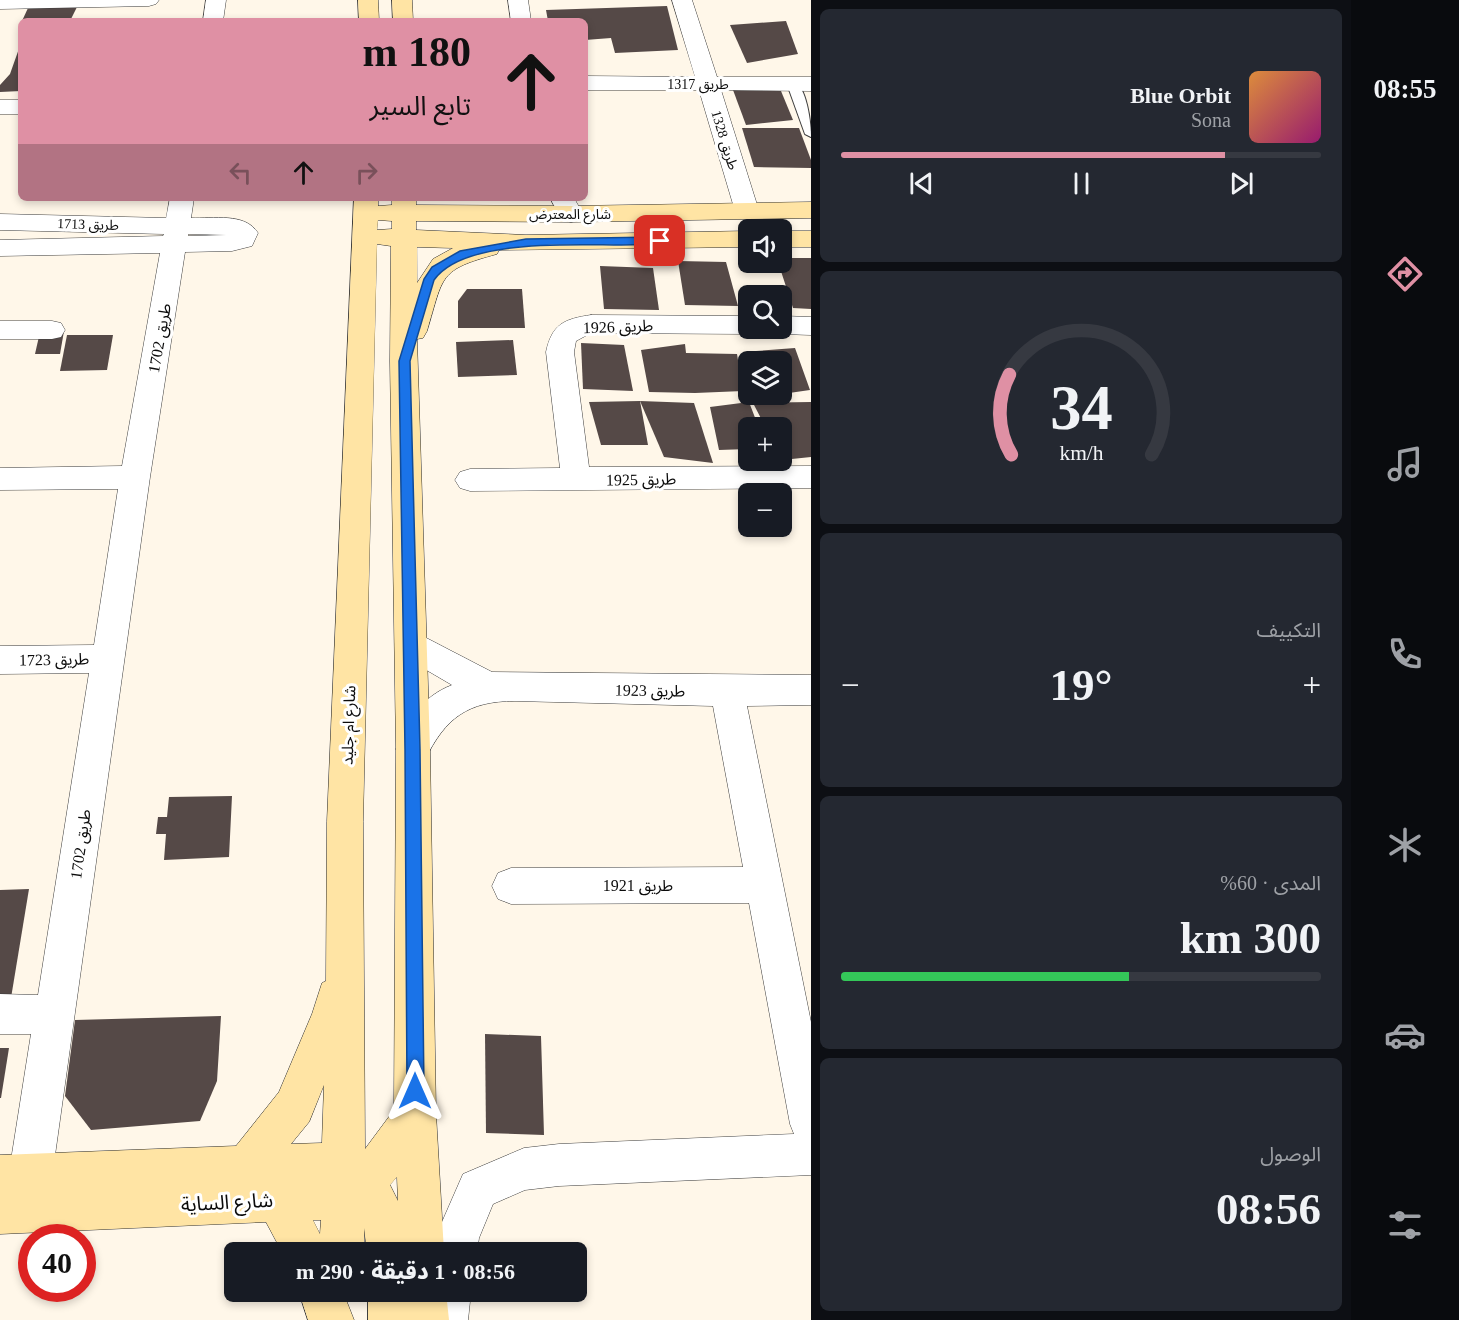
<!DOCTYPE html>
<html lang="ar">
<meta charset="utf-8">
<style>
:root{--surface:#171b24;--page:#242831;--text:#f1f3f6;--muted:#9ea1a6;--line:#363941;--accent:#df90a4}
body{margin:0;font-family:"Times New Roman","Noto Sans Arabic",serif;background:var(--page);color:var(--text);direction:rtl;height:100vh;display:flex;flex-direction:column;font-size:22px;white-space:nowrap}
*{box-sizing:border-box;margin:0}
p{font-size:20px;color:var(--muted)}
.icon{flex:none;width:33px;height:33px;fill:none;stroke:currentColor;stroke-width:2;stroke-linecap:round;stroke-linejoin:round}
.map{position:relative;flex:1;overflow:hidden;direction:ltr}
.details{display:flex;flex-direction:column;gap:9px;padding:9px;background:#0d0f14;width:540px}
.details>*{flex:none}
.banner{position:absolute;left:18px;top:18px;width:570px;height:183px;border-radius:9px;box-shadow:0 3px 9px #0003;direction:rtl;background:#df90a4;color:#111;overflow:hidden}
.tools{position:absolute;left:738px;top:219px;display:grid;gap:12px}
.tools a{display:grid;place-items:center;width:54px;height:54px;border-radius:9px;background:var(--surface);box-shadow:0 3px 9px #0003;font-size:30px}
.speed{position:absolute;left:18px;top:1224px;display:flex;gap:12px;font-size:30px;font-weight:700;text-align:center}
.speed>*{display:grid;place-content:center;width:78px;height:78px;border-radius:50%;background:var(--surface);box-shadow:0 3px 9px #0003;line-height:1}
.speed .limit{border:9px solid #d22;background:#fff;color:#111}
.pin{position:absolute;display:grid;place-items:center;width:51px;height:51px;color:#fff;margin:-26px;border-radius:12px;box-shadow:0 3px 9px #0006}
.me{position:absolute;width:66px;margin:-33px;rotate:0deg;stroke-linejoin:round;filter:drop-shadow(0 0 4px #0008)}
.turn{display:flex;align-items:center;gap:21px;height:126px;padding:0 18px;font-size:27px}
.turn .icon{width:78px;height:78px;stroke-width:2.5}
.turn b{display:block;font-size:42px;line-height:51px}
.lanes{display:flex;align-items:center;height:57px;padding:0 18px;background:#0003;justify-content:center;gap:30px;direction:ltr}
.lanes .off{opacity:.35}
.big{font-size:45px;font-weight:800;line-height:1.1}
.details .widget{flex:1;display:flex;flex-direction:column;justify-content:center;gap:9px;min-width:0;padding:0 21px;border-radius:9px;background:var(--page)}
.details .dial{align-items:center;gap:0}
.dial svg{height:156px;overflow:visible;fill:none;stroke:var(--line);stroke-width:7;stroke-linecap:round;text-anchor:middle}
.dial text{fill:var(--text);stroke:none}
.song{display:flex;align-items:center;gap:18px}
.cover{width:72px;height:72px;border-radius:9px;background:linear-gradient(135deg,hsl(30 70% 55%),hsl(320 70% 35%))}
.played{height:6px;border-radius:3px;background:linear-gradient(90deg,var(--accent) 80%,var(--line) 80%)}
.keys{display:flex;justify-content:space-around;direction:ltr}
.heat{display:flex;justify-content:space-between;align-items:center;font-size:33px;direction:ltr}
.charge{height:9px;border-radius:4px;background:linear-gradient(90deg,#34c759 60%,var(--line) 0)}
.trip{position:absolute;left:224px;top:1242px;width:363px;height:60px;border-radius:9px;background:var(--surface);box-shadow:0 3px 9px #0003;font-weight:800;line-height:60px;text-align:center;direction:rtl}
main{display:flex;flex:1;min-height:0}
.tabs{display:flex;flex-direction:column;width:108px;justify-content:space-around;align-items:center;background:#090b0e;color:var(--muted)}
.tabs .icon{width:42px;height:42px}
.tabs .selected{color:var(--accent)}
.tabs b{font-size:27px;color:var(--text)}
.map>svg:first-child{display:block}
.building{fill:#554947}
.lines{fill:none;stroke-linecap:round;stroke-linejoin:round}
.lane-casing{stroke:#3e3e3e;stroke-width:2}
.street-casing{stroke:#3e3e3e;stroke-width:1}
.secondary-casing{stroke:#2d2d2d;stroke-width:1}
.lane{fill:#fff;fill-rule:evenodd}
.street{fill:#fff;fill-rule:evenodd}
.secondary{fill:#ffe4a4;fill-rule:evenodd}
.route{fill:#1a73e8;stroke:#114b97;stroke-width:1.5}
.labels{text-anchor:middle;stroke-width:6;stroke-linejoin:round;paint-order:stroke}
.far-street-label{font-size:14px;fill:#0b0b0b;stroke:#fff}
.street-label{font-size:16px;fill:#0b0b0b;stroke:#fff}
.near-street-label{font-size:20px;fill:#0b0b0b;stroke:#fff}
</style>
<main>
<nav class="tabs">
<b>08:55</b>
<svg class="icon selected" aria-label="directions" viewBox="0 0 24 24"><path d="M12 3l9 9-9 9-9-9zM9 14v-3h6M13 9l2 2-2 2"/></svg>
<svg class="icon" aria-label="music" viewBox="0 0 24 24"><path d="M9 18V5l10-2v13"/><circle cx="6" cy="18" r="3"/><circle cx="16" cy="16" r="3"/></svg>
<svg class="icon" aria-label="phone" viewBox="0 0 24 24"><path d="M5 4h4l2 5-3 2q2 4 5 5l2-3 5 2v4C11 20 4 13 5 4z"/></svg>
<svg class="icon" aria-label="climate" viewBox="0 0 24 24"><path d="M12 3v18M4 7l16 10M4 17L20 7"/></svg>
<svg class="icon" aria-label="car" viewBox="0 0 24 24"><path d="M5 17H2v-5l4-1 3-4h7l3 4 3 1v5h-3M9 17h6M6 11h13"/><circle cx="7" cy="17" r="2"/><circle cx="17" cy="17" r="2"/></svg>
<svg class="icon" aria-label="filters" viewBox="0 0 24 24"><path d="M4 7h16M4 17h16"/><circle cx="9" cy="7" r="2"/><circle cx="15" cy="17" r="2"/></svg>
</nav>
<section class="details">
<div class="widget">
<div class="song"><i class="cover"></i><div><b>Blue Orbit</b><p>Sona</p></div></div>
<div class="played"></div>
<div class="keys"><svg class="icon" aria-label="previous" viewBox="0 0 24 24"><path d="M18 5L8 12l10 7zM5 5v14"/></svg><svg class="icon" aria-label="pause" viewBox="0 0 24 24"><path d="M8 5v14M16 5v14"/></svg><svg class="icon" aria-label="next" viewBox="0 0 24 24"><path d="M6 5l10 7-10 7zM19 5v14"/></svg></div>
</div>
<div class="widget dial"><svg viewBox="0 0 100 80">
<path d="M14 69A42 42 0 1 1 86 69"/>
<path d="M14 69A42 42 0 0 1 13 28" stroke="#df90a4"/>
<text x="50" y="56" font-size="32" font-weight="700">34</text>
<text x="50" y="72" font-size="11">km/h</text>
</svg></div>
<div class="widget"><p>التكييف</p>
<div class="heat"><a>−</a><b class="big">19°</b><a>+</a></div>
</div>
<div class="widget"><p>المدى · 60%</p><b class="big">300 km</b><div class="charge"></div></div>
<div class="widget"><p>الوصول</p><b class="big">08:56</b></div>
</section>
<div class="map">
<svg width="811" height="1320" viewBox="0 0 811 1320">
<rect width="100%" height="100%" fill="#fff7e9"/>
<g class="building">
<polygon points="667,6 678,50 615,53 611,38 585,40 585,21 548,21 546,10"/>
<polygon points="77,7 70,21 22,21 28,8"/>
<polygon points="786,21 798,54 747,63 730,25"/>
<polygon points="21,43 21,91 0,92 0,85 10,74"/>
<polygon points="733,90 781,91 793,120 746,125"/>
<polygon points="742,128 799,128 811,160 811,168 754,167"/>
<polygon points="782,258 811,258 811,309 793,308 778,262 782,262"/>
<polygon points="678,261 726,262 738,306 685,305"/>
<polygon points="600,266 653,268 659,310 604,309"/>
<polygon points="467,289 522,289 525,328 458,328 458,301"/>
<polygon points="64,331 60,354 35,354 40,332"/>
<polygon points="67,335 113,335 107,370 60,371"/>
<polygon points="513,340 517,375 458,377 456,342"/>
<polygon points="581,343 624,345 633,391 583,389"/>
<polygon points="685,344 686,353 737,354 743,391 695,393 649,392 641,350"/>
<polygon points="795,348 810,390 782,394 782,362 758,362 756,351"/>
<polygon points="640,401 648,445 601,445 589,402"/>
<polygon points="640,401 694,403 713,463 664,457"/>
<polygon points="749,402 759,428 748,428 748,449 719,450 710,407"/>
<polygon points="811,402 811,457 782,460 782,428 766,428 753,403"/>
<polygon points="232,796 229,857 164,860 166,834 156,834 158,817 167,817 169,797"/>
<polygon points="29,889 10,1004 0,1005 0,890"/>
<polygon points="221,1016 217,1081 200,1121 91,1130 65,1096 75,1020"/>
<polygon points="485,1034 541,1036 544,1135 486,1133"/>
<polygon points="0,1048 9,1048 1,1098 0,1098"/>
</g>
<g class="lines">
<g class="lane-casing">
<path id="lane" d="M793 81C807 86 811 124 811 137L805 134 787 84Z"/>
</g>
<g class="street-casing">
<g id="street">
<polygon points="0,0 159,0 156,4 149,6 0,9"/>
<polygon points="206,0 226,0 223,21 203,21"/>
<polygon points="508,0 528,0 531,21 511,21"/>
<polygon points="672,0 692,0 717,77 811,77 811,91 721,90 759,211 756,217 747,219 738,217 735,211 699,90 585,90 585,76 695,77"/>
<rect x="0" y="100" width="21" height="14"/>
<path d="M170 198H194L191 218C213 219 245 212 258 233L252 246 232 251 185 252 150 477 49 1198 42 1213 27 1220 12 1213 5 1198 31 1034H0V994L38 995 89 673 0 674V646L94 645 118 489 0 490V468L122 466 160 253 0 256V240L163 236 164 234 0 230V214L166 218ZM188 234 226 235 188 236Z"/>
<polygon points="550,198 574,198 583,214 580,220 571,222 562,220"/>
<path d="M591 315 748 316V328H759L757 332 748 334 591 333 576 341 574 352 589 467 811 466V488L470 491 460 488 455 480 460 472 470 469 560 468 546 352C552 324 564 319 591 315Z"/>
<polygon points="782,316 811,317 811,335 782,334 773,332 771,328 782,328"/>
<polygon points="0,321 52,321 61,323 65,330 61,337 52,339 0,339"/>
<path d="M411 630 492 672 811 675V705L747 706 811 1022V1175L559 1186 525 1190 493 1204 479 1238 477 1252H433L435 1238 463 1174 524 1148 559 1144 794 1134 790 1124 749 903 511 904 498 899 492 886 498 873 511 868 743 867 713 706 515 701C468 701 445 718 425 760L413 765 401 760 396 749C409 720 421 697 452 685L399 654 395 644 399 634Z"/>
<polygon points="427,1292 471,1292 468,1320 422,1320"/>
</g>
</g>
<g class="secondary-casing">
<g id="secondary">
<polygon points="358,0 378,0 379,21 359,21"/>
<polygon points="392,0 412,0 413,21 393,21"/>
<path d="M354 198H378V206L392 205V198H416V205L571 206 811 202V218L571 222 416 221V230L526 235 748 231V247L499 250 497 254C438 270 444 275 427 331L423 338 417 339 430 749 436 1114 444 1252H367L364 1228V1252H282L266 1222 0 1234V1155L236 1146 279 1092 312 1014 322 983 326 981 327 822ZM378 220 392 221V229L377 230ZM377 244 391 246 390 361 396 749 394 1110 365 1149 363 822ZM417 247 453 248 433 259 417 283ZM324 1085 322 1143 291 1144 309 1122ZM397 1177 398 1201 390 1185ZM313 1220H321L320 1234Z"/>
<rect x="782" y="231" width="29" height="16"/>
<polygon points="299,1292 343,1292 354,1320 308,1320"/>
<polygon points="368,1292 446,1292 449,1320 368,1320"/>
</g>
</g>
<use href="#lane" class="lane"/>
<use href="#street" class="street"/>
<use href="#secondary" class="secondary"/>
</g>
<path class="route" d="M660 237 663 238V243C650 246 635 244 621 245 574 245 464 238 434 280L410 361 420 749 424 1091 421 1097 415 1100 409 1097 407 1091 405 749 399 361 424 279 432 267 460 251 526 239Z"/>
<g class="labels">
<g class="far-street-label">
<text x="698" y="89">طريق 1317</text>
<text transform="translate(725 140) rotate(73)" y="5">طريق 1328</text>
<text x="570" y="219">شارع المعترض</text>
<text transform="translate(88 224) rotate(2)" y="5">طريق 1713</text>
</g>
<g class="street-label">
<text transform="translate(618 326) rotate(-2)" y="6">طريق 1926</text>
<text transform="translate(159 338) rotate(-80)" y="6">طريق 1702</text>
<text transform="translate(641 479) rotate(-1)" y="6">طريق 1925</text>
<text transform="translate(54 659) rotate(-1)" y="6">طريق 1723</text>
<text transform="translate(650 690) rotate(1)" y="6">طريق 1923</text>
<text transform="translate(348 725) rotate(-88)" y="6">شارع ام جليد</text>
<text transform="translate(80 844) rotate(-82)" y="6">طريق 1702</text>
<text x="638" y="891">طريق 1921</text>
</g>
<g class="near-street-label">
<text transform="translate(227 1202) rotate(-3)" y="7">شارع الساية</text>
</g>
</g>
</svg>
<div class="tools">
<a><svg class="icon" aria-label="sound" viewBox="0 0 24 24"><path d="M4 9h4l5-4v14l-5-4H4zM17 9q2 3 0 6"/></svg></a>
<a><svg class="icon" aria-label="search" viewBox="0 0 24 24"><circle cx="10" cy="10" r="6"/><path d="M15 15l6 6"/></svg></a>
<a><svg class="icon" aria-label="layers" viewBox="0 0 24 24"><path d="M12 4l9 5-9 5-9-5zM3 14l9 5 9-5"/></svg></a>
<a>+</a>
<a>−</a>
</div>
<div class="speed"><div class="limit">40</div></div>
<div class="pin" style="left:660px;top:241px;background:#d93025"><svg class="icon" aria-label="arrive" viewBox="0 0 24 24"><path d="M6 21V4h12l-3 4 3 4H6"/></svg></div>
<svg class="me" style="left:415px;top:1091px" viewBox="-20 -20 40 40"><path d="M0-17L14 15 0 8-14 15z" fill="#1a73e8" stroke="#fff" stroke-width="4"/></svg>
<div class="trip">08:56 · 1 دقيقة · 290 m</div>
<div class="banner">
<div class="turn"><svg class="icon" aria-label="ahead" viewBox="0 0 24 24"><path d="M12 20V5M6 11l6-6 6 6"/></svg><div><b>180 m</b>تابع السير</div></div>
<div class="lanes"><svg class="icon off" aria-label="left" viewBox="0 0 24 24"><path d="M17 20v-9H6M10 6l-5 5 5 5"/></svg><svg class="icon" aria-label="ahead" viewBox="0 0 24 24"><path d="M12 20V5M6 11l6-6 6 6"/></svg><svg class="icon off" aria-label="right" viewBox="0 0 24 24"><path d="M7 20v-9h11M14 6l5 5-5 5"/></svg></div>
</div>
</div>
</main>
